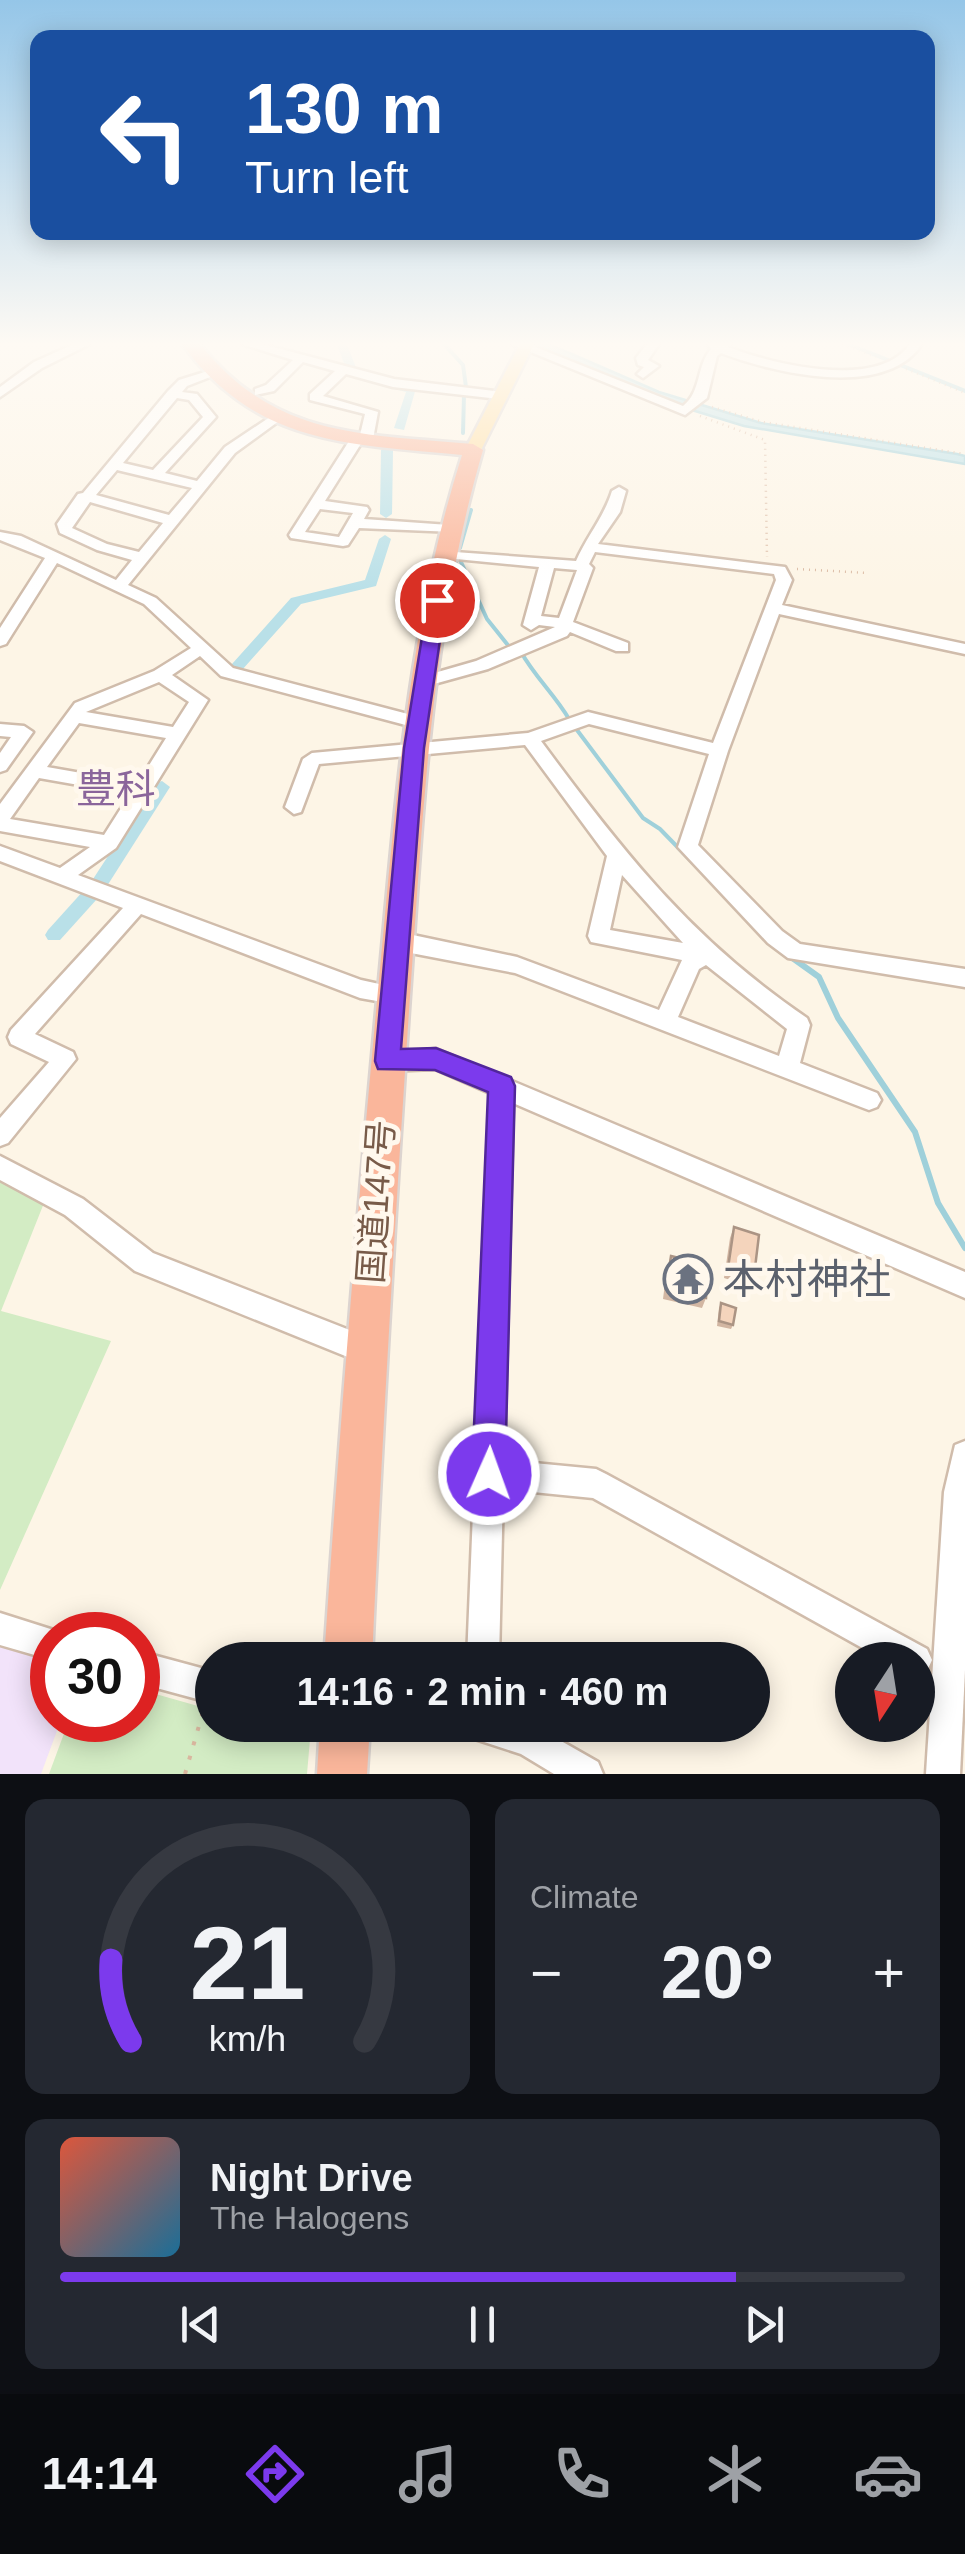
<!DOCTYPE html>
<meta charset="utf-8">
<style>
:root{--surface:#171b24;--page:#242831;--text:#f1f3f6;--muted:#9ea1a6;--line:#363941;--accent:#7c3aed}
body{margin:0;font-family:Helvetica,"Noto Sans JP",sans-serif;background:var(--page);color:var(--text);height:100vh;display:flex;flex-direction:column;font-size:38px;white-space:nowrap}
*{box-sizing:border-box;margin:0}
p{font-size:32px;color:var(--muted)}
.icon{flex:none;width:55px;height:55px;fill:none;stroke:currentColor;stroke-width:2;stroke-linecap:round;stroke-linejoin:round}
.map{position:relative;height:1774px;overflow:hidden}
.side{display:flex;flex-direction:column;gap:25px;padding:25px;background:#0d0f14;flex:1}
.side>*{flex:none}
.top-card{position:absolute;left:30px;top:30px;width:905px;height:210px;border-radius:20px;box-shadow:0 5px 25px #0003;background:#1a4fa0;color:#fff;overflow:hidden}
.needle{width:65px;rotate:192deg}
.buttons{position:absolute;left:835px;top:1642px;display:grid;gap:20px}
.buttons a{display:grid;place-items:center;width:100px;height:100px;border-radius:50%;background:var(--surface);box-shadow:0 5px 25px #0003;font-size:50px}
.speed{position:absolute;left:30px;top:1612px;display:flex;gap:20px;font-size:50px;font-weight:700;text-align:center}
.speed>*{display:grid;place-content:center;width:130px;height:130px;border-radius:50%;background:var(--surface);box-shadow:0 5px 25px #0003;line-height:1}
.speed .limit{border:15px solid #d22;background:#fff;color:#111}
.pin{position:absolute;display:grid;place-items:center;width:85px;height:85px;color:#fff;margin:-42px;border:5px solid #fff;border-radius:50%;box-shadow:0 2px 10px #0007}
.me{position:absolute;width:110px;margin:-55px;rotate:2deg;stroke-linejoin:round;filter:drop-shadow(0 0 8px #0008)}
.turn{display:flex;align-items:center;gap:35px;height:210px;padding:0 50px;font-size:45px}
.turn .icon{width:130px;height:130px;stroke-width:2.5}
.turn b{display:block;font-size:70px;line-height:85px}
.big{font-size:75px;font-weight:800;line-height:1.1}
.side .widget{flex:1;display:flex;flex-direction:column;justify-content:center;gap:15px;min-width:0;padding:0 35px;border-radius:20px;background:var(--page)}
.side .dial{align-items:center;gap:0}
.dial svg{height:260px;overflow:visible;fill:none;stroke:var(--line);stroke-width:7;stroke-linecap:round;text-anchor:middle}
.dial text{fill:var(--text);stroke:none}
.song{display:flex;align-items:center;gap:30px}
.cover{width:120px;height:120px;border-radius:15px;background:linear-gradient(135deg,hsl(10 70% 55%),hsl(200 70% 35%))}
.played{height:10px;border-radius:5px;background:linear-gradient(90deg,var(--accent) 80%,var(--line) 80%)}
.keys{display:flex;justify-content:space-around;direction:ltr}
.heat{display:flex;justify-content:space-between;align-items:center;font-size:55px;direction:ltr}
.side .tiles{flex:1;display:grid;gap:25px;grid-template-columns:1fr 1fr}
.widget:last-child{grid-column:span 2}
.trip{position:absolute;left:195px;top:1642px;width:575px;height:100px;border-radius:50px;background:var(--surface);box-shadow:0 5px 25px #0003;font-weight:800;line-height:100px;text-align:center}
.menu{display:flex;height:160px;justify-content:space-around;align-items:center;background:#090b0e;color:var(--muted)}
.menu .icon{width:70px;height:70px}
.menu .selected{color:var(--accent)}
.menu b{font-size:45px;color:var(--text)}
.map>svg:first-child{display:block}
.education{fill:#f2e3fa}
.green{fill:#d3ecc4}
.water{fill:#b9e0e8;stroke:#9fd0da;stroke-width:2.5}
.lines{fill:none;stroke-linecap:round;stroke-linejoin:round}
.stream-far1{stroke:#9fd0da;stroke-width:4}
.stream{stroke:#9fd0da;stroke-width:6}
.canal{fill:#b9e0e8;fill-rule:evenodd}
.minor-casing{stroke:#d0bcab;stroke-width:5}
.major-casing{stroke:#dcd4d0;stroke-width:5}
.highway-casing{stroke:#dcd4d0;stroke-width:5}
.path-far1{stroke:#d9b79f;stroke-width:2.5;stroke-dasharray:1 5;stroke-linecap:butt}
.path{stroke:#d9b79f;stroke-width:4;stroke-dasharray:4 11;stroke-linecap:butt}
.minor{fill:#fff;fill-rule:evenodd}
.major{fill:#fedc9c;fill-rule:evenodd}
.highway{fill:#fab69b;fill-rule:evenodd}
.wall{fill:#d2b6a2}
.building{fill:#f4d4bc;stroke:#ab9484;stroke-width:2.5}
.route{fill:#7c3aed;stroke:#51269a;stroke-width:2.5}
.labels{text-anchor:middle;stroke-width:10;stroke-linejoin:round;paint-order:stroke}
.street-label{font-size:35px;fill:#785b49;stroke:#fff8ed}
.quarter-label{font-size:40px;fill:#8a659b;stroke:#fff8ed}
.near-worship-label{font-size:42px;fill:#5b616d;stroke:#fff8ed;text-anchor:start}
</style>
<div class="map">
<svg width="965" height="1774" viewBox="0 0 965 1774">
<rect width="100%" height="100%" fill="#fdf5e6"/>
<polygon class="education" points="0,1646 52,1661 52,1720 61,1720 41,1774 0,1774"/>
<g class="green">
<polygon points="0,1178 44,1203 1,1311 111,1341 0,1590"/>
<polygon points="138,1689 212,1710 212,1725 263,1725 310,1739 307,1774 49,1774 69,1720 138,1720"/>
</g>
<polygon class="water" points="525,344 549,344 659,392 761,423 957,454 965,456 965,464 744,426 656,399"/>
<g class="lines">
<g class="stream-far1">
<polyline points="444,344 463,365 466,387"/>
<polyline points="848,344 965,391"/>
<polyline points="463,433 464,395"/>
<polyline points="460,548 471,510"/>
<polyline points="461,562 487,619 511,649"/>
<path d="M521 652C535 677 555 695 569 719"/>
<polyline points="577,730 643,818 660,829 693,863"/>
</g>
<polyline class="stream" points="791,957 819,977 838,1018 915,1132 938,1203 965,1248"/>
<g class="canal">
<polygon points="337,344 347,344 358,373 416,388 404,430 394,428 406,392 349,377"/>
<polygon points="387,447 393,450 392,514 386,518 380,514 381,450"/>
<polygon points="385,535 391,539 376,586 301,604 242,670 232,670 232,664 291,598 365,580 379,539"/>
<polygon points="162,781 170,787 107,886 95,886 92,881 95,876 156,783"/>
<polygon points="91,887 97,889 100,894 97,899 60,940 48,940 45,935 48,930 85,889"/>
</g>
<g class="minor-casing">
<g id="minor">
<polygon points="74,344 90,344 42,368 0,397 0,387 34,362"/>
<path d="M242 344H262L394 379 503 392V398L499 399 393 387 346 374 323 396 378 412 373 439 362 442 325 501 367 507 369 510 364 519 449 525 454 526V532L359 528 348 545 343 546 291 538 289 535 351 438 360 435 365 414 310 400V394L335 371 303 362 274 391 255 395V389L266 385 293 360ZM320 509 353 513 339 537 305 532Z"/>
<path d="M511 344H528L683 406C702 391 696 366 711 349L707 344H731L728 347C772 364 878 391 910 344H922C885 400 774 373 721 353L717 356 707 398 685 415Z"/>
<polygon points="647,344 659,344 648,360 659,366 643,378 637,374 644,367 638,365 636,358"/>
<path d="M208 371 218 374 187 386 182 392 197 394 216 417 165 473 197 481 225 447 273 415 283 418 235 453 128 585 156 598 233 668 423 718 426 722 417 728 221 676 200 656 172 675 208 700 116 848 78 875 361 980 402 989 405 995 402 1001 394 1004 360 998 141 914 35 1034 73 1052 76 1059 8 1143 0 1146V1118L49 1062 11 1044 8 1037 11 1030 123 908 0 861V846L60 868 90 847 0 831V804L75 703 154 671 191 648 144 604 57 563 6 644 0 646V628L45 558 0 540V532L21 536 116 580 132 560 97 550 60 533 57 524 78 494 83 493 168 391 179 380ZM177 398 189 400 203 417 153 470 123 463ZM117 470 192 488 169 515 96 495ZM90 502 163 523 139 552 107 544 72 528ZM159 682 189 702 173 727 86 712ZM79 723 166 738 138 783 47 767ZM39 778 130 794 104 835 10 819Z"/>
<path d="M619 487 626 491 620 512 598 544 785 567 792 580 782 605 965 644V654L779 614 728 751 698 845 782 931 800 944 965 969V987L788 958 768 943 678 847 709 754 589 724 541 741C622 851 693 941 807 1018L810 1025 800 1063 877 1093 881 1100 877 1107 869 1110 861 1107 515 973 390 949 387 943 390 937 408 934 517 957 659 1010 682 960 591 942 588 936 607 856 525 745 319 764 301 812 294 814 285 807 303 759 312 753 528 733 588 712 713 743 776 580 774 574 595 552 589 564 593 568 573 622 628 643V651H616L570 632 567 636 488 669 423 687 415 682 417 678 476 661 555 627 539 625 531 630 523 625 539 567 446 558 439 554 441 551 576 561C587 536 604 517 612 491ZM554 568 577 570 559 618 541 616ZM622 875 683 943 610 930ZM706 965 787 1029 779 1056 678 1017 699 969Z"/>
<polygon points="0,724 24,726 33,732 6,770 0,772 0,753 11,737 0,736"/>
<polygon points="436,1049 965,1272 965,1298 513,1103 504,1460 596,1469 606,1474 927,1649 932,1660 927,1671 918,1675 918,1660 884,1660 593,1498 503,1489 499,1660 467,1660 490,1093 435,1069 387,1071 379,1068 376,1061 379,1054"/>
<polygon points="0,1156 83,1199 153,1253 375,1340 379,1350 375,1360 365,1364 135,1271 65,1215 0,1180"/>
<polygon points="965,1441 965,1670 960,1774 926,1774 944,1492 955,1445"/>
<polygon points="0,1613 63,1633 52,1635 52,1660 0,1645"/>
<polygon points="138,1651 212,1671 212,1703 138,1683"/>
<polygon points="464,1725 533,1725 598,1762 603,1774 554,1774 521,1754 469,1737"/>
</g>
</g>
<g class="major-casing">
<polygon id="major" points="520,344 534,344 481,450 467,454 465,450"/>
</g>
<g class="highway-casing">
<g id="highway">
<path d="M182 344H200C274 438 363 434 473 444L483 450C431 627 423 812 410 996 395 1217 382 1438 372 1660H324C339 1436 357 1214 378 990 395 811 407 628 462 455 347 444 256 445 182 344Z"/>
<polygon points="320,1725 370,1725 367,1774 317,1774"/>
</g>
</g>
<g class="path-far1">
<polyline points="842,344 876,357"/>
<polyline points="906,369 965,393"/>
<polyline points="712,407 763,422 965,454"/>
<polyline points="700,416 765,440 767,557"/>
<polyline points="797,569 868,573"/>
</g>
<polyline class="path" points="185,1774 203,1712"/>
<use href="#minor" class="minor"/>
<use href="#major" class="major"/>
<use href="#highway" class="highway"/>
</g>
<g class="wall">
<polygon points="734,1227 754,1276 749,1286 724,1278 730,1238"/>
<polygon points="671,1256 706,1298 702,1308 663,1299 667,1267"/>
<polygon points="721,1303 733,1325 731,1329 717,1326 719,1308"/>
</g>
<g class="building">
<polygon points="734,1227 759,1235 754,1276 728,1268"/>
<polygon points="671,1256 708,1265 706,1298 666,1289"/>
<polygon points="721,1303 736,1308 733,1325 719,1321"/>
</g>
<linearGradient id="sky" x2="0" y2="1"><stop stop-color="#95c6e8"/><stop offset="0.58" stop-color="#fefaf4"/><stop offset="1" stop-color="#fefaf4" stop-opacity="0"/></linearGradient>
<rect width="965" height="593" fill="url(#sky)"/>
<polygon class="route" points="437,595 446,600 424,748 401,1049 436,1048 511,1077 515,1086 505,1474 500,1485 489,1490 477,1485 472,1474 488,1092 435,1070 378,1069 375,1061 404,748 428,600"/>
<defs>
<g id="temple-ring" transform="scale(2.5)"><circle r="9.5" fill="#fff8ed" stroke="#6b7280" stroke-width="1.5"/><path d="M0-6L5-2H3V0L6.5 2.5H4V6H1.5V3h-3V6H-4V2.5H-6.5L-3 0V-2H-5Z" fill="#6b7280"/></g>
</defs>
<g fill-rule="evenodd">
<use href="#temple-ring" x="688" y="1279"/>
</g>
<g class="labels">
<g class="street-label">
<text transform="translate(376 1202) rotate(-86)" y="12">国道147号</text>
</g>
<g class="quarter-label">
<text x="116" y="803">豊科</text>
</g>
<g class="near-worship-label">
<text x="723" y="1294">本村神社</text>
</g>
</g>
</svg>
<div class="buttons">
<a><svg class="needle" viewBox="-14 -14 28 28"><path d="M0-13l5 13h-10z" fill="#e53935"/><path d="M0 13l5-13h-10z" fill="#9ea1a6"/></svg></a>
</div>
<div class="speed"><div class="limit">30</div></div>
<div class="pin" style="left:437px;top:600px;background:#d93025"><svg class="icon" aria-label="arrive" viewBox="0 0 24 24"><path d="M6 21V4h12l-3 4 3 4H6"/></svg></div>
<svg class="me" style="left:489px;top:1474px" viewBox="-20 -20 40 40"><circle r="17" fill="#7c3aed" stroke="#fff" stroke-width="3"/><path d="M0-11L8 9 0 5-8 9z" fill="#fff"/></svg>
<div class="trip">14:16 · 2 min · 460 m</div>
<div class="top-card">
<div class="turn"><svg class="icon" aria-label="left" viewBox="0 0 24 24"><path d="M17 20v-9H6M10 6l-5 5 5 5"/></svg><div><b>130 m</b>Turn left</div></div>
</div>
</div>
<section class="side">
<div class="tiles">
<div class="widget dial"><svg viewBox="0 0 100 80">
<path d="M14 69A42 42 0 1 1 86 69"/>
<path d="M14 69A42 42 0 0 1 8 44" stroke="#7c3aed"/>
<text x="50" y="56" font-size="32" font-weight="700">21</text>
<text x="50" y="72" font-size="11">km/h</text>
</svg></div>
<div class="widget"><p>Climate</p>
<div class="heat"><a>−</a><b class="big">20°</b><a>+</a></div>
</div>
<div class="widget">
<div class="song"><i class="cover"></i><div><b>Night Drive</b><p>The Halogens</p></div></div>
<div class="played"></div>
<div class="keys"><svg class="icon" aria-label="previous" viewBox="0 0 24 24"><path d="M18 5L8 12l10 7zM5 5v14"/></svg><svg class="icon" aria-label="pause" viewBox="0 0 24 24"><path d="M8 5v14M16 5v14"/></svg><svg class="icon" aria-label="next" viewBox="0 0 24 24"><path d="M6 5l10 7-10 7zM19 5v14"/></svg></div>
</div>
</div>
</section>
<nav class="menu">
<b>14:14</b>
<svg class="icon selected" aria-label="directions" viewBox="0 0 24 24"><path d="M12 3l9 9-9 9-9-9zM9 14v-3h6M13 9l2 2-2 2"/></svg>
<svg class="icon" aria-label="music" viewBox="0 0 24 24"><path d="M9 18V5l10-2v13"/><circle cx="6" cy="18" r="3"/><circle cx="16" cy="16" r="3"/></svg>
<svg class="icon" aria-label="phone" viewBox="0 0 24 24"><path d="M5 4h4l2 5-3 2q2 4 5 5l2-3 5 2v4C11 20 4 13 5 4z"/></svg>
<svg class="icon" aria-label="climate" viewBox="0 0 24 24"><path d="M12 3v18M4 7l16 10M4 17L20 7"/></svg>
<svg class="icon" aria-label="car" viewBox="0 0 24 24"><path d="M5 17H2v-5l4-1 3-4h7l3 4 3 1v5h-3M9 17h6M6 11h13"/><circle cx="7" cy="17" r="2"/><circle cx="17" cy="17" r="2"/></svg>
</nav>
